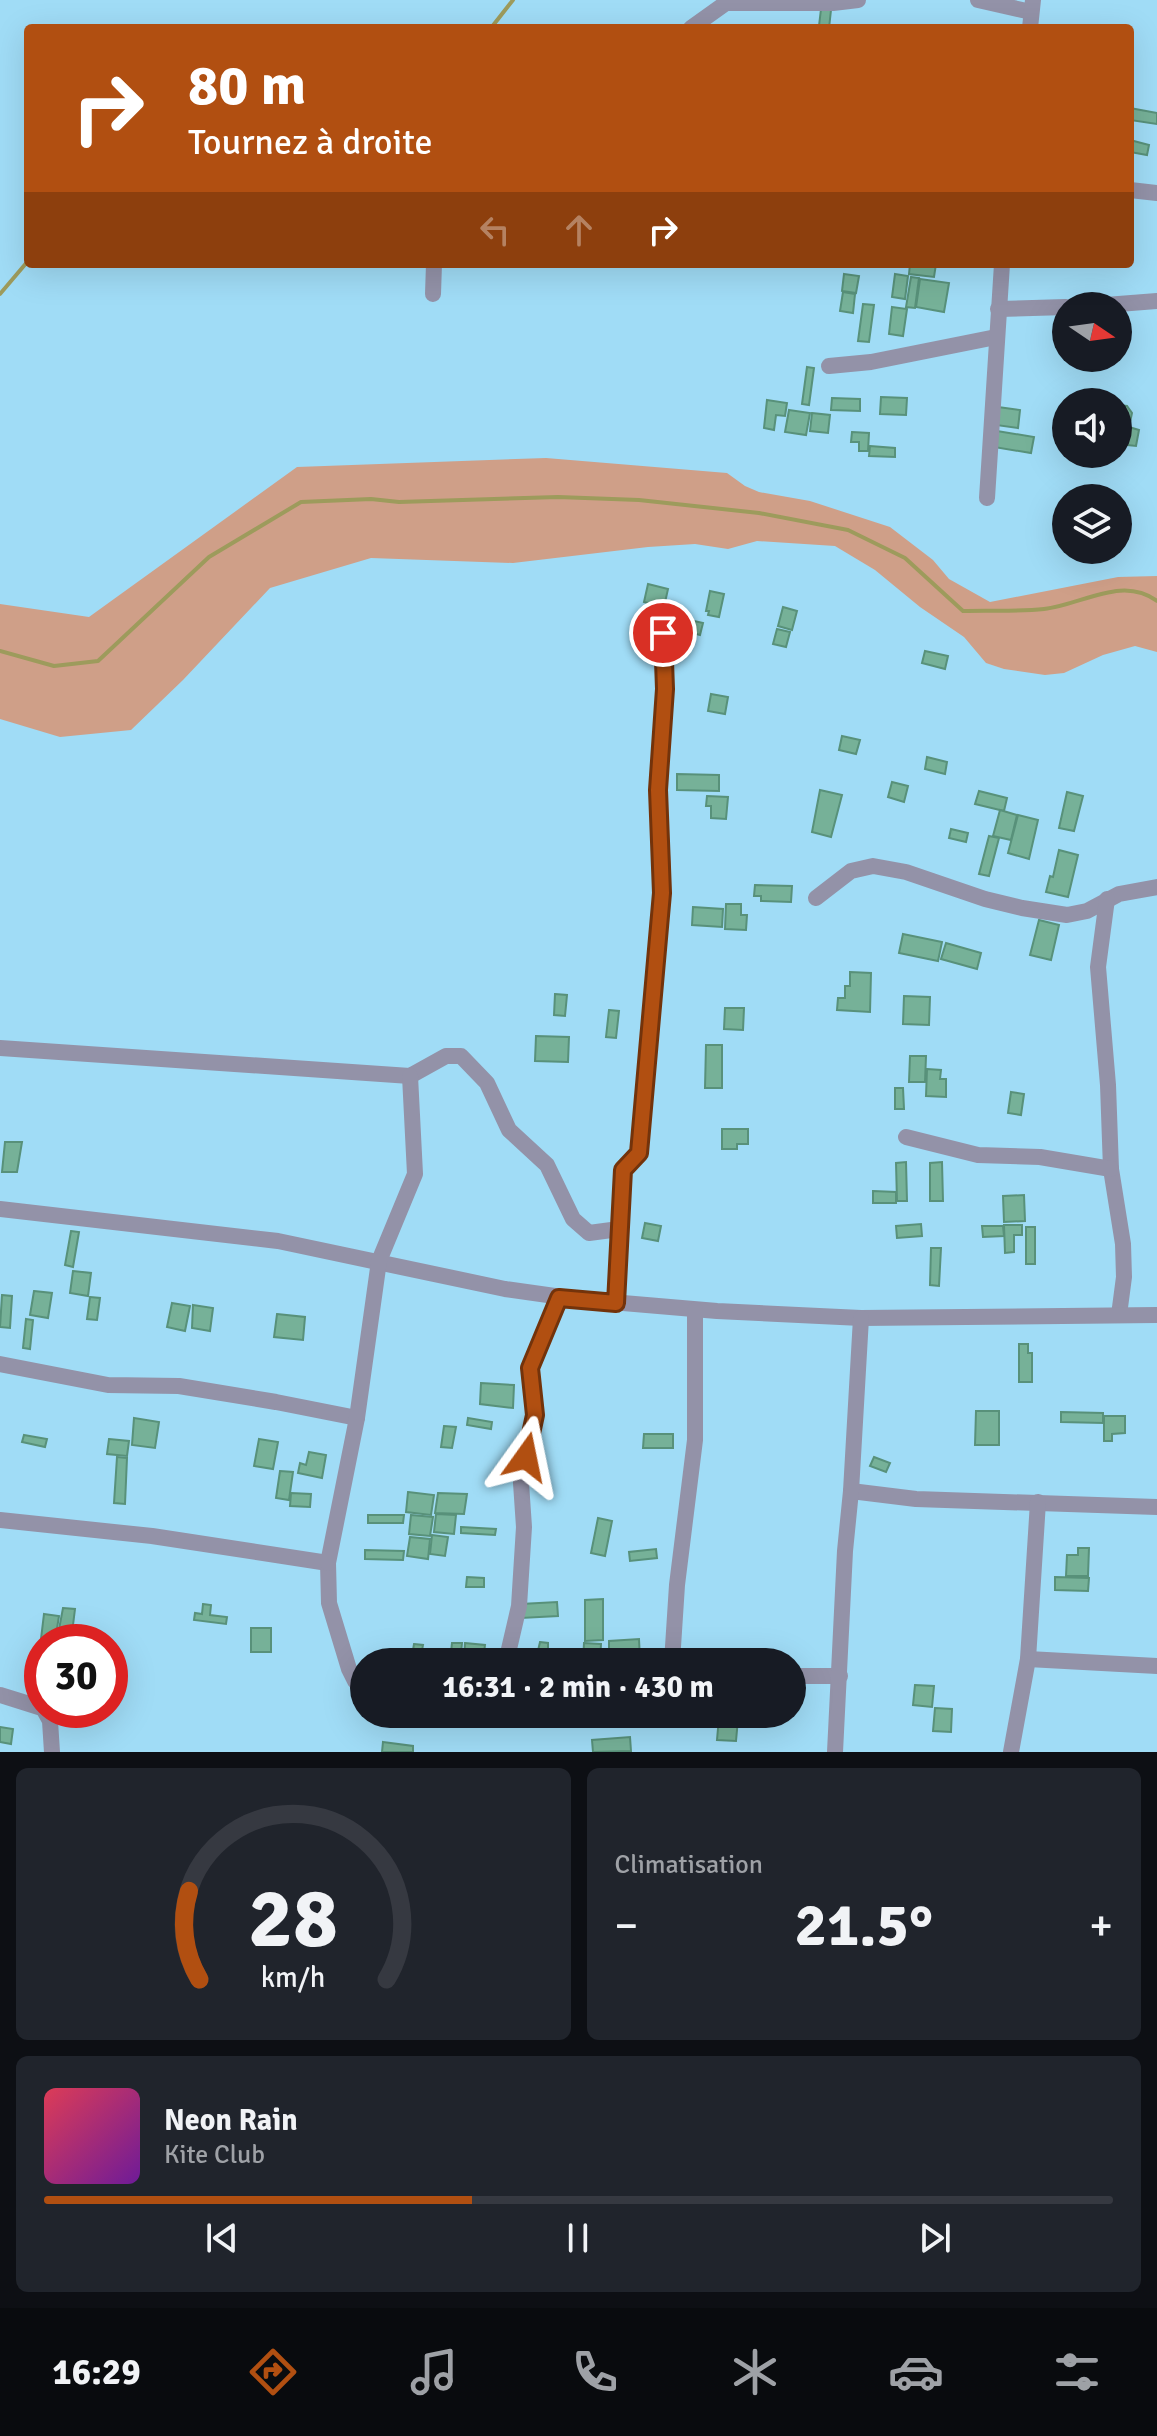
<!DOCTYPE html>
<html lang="fr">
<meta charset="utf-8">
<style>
:root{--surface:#171b24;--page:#20242c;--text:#f1f3f6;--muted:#9ea1a6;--line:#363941;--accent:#b14f11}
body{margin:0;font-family:Signika,sans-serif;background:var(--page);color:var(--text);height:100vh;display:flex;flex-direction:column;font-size:30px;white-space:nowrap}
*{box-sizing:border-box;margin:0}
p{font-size:26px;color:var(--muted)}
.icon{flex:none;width:44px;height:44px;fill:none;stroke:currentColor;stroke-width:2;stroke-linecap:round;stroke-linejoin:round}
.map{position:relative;height:1752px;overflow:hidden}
.panel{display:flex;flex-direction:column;gap:16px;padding:16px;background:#0d0f14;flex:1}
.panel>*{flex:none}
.hud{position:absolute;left:24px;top:24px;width:1110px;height:244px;border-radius:8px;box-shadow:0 8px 32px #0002;background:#b14f11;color:#fff;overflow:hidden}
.needle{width:52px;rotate:103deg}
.tools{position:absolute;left:1052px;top:292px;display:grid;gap:16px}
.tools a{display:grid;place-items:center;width:80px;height:80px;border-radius:50%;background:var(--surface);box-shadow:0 8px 32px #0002;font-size:40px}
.speed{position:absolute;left:24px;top:1624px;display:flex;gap:16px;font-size:40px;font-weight:700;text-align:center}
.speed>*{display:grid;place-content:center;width:104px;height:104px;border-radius:50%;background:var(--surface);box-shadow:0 8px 32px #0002;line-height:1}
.speed .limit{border:12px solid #d22;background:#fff;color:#111}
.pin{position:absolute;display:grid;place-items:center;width:68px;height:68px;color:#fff;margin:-34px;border:4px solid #fff;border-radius:50%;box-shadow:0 2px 8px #0007}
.me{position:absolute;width:88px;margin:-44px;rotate:12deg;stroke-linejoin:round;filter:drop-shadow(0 0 6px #0008)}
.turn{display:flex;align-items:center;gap:28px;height:168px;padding:0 32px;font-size:36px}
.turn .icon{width:104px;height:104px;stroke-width:2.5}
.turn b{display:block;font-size:56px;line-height:68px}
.lanes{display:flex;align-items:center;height:76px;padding:0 32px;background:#0003;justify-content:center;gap:40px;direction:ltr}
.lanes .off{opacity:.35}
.big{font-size:60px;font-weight:700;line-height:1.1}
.panel .card{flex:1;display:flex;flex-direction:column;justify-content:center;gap:12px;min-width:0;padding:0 28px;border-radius:12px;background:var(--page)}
.panel .dial{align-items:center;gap:0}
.dial svg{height:208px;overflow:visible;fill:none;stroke:var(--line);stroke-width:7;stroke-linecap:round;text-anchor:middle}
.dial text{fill:var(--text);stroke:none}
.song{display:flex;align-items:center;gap:24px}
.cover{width:96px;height:96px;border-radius:12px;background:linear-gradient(135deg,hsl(350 70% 55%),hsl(280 70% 35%))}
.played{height:8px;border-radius:4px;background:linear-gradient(90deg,var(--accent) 40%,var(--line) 40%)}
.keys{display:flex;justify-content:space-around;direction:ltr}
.heat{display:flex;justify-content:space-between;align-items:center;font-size:44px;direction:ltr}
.panel .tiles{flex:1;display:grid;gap:16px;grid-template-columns:1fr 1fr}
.card:last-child{grid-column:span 2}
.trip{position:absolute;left:350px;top:1648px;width:456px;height:80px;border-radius:40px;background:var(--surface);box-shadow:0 8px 32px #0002;font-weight:700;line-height:80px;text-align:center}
.menu{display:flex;height:128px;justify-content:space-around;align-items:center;background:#090b0e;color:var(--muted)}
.menu .icon{width:56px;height:56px}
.menu .current{color:var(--accent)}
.menu b{font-size:36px;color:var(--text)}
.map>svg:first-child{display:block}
.green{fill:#cf9f88}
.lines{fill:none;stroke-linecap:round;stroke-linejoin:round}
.stream{stroke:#9d9b5c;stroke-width:4}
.building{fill:#76b198;stroke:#58917a;stroke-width:2}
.minor{stroke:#9392a8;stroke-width:16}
.route-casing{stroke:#73330b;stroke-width:20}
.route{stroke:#b14f11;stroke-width:14}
</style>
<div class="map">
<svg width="1157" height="1752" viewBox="0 0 1157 1752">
<rect width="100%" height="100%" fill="#a0dcf6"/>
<polygon class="green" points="546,458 727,473 745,486 759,492 810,501 890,527 933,560 949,579 990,602 1118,577 1157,576 1157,652 1135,646 1103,655 1064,673 1045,675 1004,669 986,663 964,637 920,607 875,570 835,546 757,541 728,549 695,544 648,547 513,563 371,558 270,588 183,680 131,730 60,737 0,719 0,604 89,617 297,467"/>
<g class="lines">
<g class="stream">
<polyline points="491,28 513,0"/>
<polyline points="0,294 28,261"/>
<path d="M0 651 54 666 98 661 209 557 301 502 371 499 399 502 558 497 639 500 759 513 848 530 905 558 963 611C989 610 1018 612 1044 609 1082 605 1122 575 1157 601"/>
</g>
</g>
<g class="building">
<polygon points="821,9 831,10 829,28 819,26"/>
<polygon points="1130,108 1157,113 1157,124 1130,120"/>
<polygon points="1130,140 1149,145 1147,155 1130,152"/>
<polygon points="910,264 936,264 934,277 909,274"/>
<polygon points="844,274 859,276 856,293 842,291"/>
<polygon points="895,274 908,276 905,299 892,297"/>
<polygon points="911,277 919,278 915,308 906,307"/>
<polygon points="920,279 949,283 944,312 916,307"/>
<polygon points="843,292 855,294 853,313 840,311"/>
<polygon points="863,304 874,305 869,342 858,341"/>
<polygon points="892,307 907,309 903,336 889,334"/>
<polygon points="807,367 814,368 809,405 802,404"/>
<polygon points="881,397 907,398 906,415 880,414"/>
<polygon points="832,398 860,399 860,411 831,410"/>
<polygon points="767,400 787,403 785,416 776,415 774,430 764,428"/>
<polygon points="1118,405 1127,406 1132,413 1129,427 1139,430 1136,446 1118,444"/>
<polygon points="998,407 1020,410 1018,428 996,425"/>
<polygon points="789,410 810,413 806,435 785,432"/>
<polygon points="812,413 830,415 828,433 810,431"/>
<polygon points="997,431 1034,437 1031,453 994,447"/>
<polygon points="852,432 869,433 868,451 859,451 859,442 851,442"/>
<polygon points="870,446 895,448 895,457 869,456"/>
<polygon points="648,584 668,589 664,607 644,602"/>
<polygon points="710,591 724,594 719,617 708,615 709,611 706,611"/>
<polygon points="783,607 797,611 792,630 778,626"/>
<polygon points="681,618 703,623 700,635 678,629"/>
<polygon points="777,629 790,632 786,647 773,644"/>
<polygon points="925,651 948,656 945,669 922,663"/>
<polygon points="711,694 728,697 725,714 708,711"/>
<polygon points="842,736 860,740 856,754 839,750"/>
<polygon points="927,757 947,762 945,774 925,769"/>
<polygon points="677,774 719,775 719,791 677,790"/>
<polygon points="892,782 908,786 904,802 888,797"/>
<polygon points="820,790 842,795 831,837 812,832"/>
<polygon points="979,791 1007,798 1004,811 975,804"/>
<polygon points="1067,792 1083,796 1074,831 1059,828"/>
<polygon points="707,796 728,797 726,819 711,818 711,806 706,806"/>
<polygon points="1000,810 1017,815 1011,840 993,836"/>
<polygon points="1018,815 1038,820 1029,859 1008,853"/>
<polygon points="951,829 968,833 966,842 949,838"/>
<polygon points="989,836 999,838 989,876 979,874"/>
<polygon points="1059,850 1078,855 1068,897 1046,892 1050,876 1053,877"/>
<polygon points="755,885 792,886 791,902 761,901 761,896 754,896"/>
<polygon points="726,904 741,904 741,915 747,915 746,930 725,929"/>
<polygon points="693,907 723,909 722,927 692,925"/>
<polygon points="1039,920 1059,925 1051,960 1030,955"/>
<polygon points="903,934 942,942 938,961 899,953"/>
<polygon points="946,943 981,953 977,969 941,959"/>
<polygon points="850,972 871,973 870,1012 837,1010 838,998 845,998 845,986 850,986"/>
<polygon points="555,994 567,995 565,1016 554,1015"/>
<polygon points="904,996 930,997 929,1025 903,1024"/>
<polygon points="725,1008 744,1008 743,1030 724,1029"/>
<polygon points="609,1010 619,1011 616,1038 606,1037"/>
<polygon points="536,1036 569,1037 568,1062 535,1061"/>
<polygon points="706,1045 722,1045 722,1088 705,1088"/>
<polygon points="910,1056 926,1056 925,1082 909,1082"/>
<polygon points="927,1069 941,1070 940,1079 946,1079 946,1097 926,1096"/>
<polygon points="895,1088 903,1088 904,1109 895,1109"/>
<polygon points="1011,1092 1024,1094 1021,1115 1008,1113"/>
<polygon points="722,1129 748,1129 748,1144 737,1144 737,1149 722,1149"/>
<polygon points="5,1142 22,1142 17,1172 2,1172"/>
<polygon points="906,1162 907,1201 897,1201 896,1163"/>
<polygon points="942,1162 943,1201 930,1201 930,1163"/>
<polygon points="873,1191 896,1192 896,1203 873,1203"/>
<polygon points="1024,1195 1025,1221 1004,1222 1003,1196"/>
<polygon points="645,1223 661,1226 658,1241 642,1238"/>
<polygon points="921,1224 922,1236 897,1238 896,1226"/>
<polygon points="1004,1225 1022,1225 1022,1235 1014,1235 1014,1252 1005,1253"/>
<polygon points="982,1226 1003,1226 1004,1236 983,1237"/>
<rect x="1026" y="1227" width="9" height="37"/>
<polygon points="71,1231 79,1232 73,1267 65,1265"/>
<polygon points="931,1248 941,1248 939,1286 930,1285"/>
<polygon points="73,1271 91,1273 88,1296 70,1293"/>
<polygon points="34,1291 52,1293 48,1318 30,1315"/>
<polygon points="2,1295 12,1296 10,1328 0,1327"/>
<polygon points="90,1297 100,1298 97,1320 87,1319"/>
<polygon points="172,1303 190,1306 185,1331 167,1327"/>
<polygon points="193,1305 213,1308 210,1331 192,1328"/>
<polygon points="277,1314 305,1317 303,1340 274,1337"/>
<polygon points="26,1319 33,1320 30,1349 23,1348"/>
<polygon points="1019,1344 1028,1344 1028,1353 1032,1353 1032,1382 1019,1382"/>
<polygon points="481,1383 514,1385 513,1408 480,1404"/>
<polygon points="976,1411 999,1411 999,1445 975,1445"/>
<polygon points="1061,1412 1103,1413 1103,1423 1061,1422"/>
<polygon points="1104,1416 1125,1416 1125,1433 1112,1434 1112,1441 1104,1441"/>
<polygon points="134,1418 159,1422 155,1448 132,1445"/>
<polygon points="468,1418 492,1422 491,1429 467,1425"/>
<polygon points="444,1426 456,1427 452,1448 441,1447"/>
<polygon points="644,1434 673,1434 673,1448 643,1448"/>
<polygon points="24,1435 47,1439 45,1447 22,1442"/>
<polygon points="109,1439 129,1441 127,1456 107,1454"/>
<polygon points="259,1439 278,1442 273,1469 254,1466"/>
<polygon points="309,1452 326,1455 322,1478 298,1473 300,1463 306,1465"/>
<polygon points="117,1457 127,1458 125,1504 114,1503"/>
<polygon points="874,1457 890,1463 886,1472 870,1466"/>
<polygon points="280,1471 293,1472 289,1500 276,1498"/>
<polygon points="408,1492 434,1495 431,1515 406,1512"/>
<polygon points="291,1493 311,1494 310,1507 290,1506"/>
<polygon points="438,1493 467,1494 464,1514 435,1513"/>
<polygon points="436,1514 456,1515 454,1534 434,1532"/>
<polygon points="368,1515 404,1515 403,1523 368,1523"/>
<polygon points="411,1515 433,1517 430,1536 409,1534"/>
<polygon points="598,1518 612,1521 605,1556 591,1553"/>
<polygon points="461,1527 496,1529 495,1535 461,1533"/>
<polygon points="432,1535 448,1537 445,1556 430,1554"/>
<polygon points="410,1537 430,1539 428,1559 407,1556"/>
<polygon points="1078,1548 1089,1548 1088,1576 1066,1576 1067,1555 1078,1555"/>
<polygon points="656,1549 657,1558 630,1561 629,1552"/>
<polygon points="365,1550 404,1551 403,1560 365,1559"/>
<polygon points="467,1577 484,1578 484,1587 466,1587"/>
<polygon points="1055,1577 1089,1578 1088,1591 1055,1590"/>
<polygon points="603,1599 603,1640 585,1641 585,1600"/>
<polygon points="557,1602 558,1616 521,1618 521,1604"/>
<polygon points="203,1604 211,1605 210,1615 227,1617 226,1624 194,1620 195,1613 202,1614"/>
<polygon points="63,1608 75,1609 71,1641 57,1640"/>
<polygon points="44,1614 59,1616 55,1641 41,1639"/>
<rect x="251" y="1628" width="20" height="24"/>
<polygon points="639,1639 640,1660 609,1662 609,1641"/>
<polygon points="540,1642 548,1643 548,1659 536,1659"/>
<polygon points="452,1643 462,1643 460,1662 450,1662"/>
<polygon points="465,1643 485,1645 483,1662 464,1662"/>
<polygon points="584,1643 601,1644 600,1662 583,1662"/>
<polygon points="414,1644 423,1645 420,1662 411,1662"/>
<polygon points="915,1685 934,1686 932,1707 913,1705"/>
<polygon points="935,1708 952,1709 951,1732 933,1731"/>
<polygon points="719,1717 738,1719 736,1741 717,1740"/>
<polygon points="0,1727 13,1729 11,1744 0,1742"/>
<polygon points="630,1737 631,1751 593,1752 592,1740"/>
<polygon points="383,1742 413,1746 413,1752 382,1752"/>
</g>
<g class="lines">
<g class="minor">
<polyline points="978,0 1031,12"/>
<polyline points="691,28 726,3 833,3 858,0"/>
<polyline points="1030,28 1033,0"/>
<polyline points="1130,190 1157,193"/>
<polyline points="433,294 434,264"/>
<polyline points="1093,306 1157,301"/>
<polyline points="998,309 1066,307"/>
<polyline points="829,366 871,362 996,337"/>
<polyline points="987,498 1002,264"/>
<polyline points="816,898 851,871 873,866 906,872 985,899 1022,908 1067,915 1087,911 1119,894 1157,887"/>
<polyline points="1107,899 1098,967 1108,1085 1111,1169 1123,1244 1124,1277 1119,1315"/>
<polyline points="0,1048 410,1076 446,1056 461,1056 487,1083 509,1130 547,1165 573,1219 589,1233 619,1229"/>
<polyline points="906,1137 978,1155 1040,1157 1111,1169"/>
<polyline points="0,1209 278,1241 505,1289 576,1299 717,1311 861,1318 1157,1315"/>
<polyline points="616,1303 623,1170 639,1153 663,871 658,790 665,689 663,633"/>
<polyline points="0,1364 108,1385 179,1386 276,1402 357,1418"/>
<polyline points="851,1491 916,1499 1157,1507"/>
<polyline points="0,1520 152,1536 328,1563 329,1603 349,1669 355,1681 364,1691"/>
<polyline points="328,1563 357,1418 379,1261 415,1174 410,1076"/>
<polyline points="1028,1659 1157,1666"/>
<polyline points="506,1662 519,1606 524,1527 521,1483 535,1415 530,1368 559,1298"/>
<polyline points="672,1662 677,1585 695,1440 695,1310"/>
<polyline points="792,1676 840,1676"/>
<polyline points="0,1695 42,1708"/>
<polyline points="44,1710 50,1721 52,1752"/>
<polyline points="835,1752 845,1551 851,1491 861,1318"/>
<polyline points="1011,1752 1028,1659 1038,1502"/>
</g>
</g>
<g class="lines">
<g class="route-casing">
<polyline id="route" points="526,1457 535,1415 530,1368 559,1298 616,1303 623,1170 639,1153 662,893 658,790 665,689 663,633"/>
</g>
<use href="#route" class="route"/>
</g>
</svg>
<div class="tools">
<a><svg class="needle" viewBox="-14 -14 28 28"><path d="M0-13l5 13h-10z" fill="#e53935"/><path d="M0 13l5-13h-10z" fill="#9ea1a6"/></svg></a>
<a><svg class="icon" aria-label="sound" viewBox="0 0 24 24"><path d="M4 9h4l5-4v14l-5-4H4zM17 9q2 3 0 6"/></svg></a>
<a><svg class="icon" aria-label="layers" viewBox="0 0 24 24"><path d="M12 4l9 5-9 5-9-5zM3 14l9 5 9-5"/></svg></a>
</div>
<div class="speed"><div class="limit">30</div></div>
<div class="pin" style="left:663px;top:633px;background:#d93025"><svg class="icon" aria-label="arrive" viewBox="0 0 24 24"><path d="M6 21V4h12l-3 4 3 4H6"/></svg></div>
<svg class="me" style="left:526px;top:1457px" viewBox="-20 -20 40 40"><path d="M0-17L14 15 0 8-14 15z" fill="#b14f11" stroke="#fff" stroke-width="4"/></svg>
<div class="trip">16:31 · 2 min · 430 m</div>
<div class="hud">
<div class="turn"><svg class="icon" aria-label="right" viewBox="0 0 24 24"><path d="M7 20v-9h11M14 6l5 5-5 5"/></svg><div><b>80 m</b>Tournez à droite</div></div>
<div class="lanes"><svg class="icon off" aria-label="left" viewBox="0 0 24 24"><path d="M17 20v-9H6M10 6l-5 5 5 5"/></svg><svg class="icon off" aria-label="ahead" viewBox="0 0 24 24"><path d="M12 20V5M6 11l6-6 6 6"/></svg><svg class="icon" aria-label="right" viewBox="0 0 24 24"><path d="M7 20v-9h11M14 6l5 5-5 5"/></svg></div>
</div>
</div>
<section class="panel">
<div class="tiles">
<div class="card dial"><svg viewBox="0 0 100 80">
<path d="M14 69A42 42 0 1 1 86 69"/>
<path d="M14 69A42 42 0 0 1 10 35" stroke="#b14f11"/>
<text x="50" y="56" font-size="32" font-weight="700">28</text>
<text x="50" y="72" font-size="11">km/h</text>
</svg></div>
<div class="card"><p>Climatisation</p>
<div class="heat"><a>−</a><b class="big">21.5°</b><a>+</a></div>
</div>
<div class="card">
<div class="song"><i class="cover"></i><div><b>Neon Rain</b><p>Kite Club</p></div></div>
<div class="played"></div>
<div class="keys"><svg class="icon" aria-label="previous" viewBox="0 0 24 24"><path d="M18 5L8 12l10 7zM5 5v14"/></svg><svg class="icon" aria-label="pause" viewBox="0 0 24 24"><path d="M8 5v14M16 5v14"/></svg><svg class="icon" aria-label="next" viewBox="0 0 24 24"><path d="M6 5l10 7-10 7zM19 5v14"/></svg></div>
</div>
</div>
</section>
<nav class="menu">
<b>16:29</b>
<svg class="icon current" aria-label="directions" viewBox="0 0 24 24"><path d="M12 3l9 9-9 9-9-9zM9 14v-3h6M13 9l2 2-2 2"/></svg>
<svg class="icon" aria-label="music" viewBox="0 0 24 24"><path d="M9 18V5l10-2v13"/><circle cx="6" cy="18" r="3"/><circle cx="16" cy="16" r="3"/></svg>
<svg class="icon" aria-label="phone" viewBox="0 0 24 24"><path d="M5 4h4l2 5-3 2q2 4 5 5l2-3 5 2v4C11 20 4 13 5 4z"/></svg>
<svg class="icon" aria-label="climate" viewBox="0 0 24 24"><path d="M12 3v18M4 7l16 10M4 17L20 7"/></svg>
<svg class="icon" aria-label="car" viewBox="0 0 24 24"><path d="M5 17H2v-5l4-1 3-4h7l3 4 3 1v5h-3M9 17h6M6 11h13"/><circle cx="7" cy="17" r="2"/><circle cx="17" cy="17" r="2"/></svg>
<svg class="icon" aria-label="filters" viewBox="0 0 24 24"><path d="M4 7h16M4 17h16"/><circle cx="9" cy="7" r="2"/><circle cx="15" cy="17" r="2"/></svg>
</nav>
